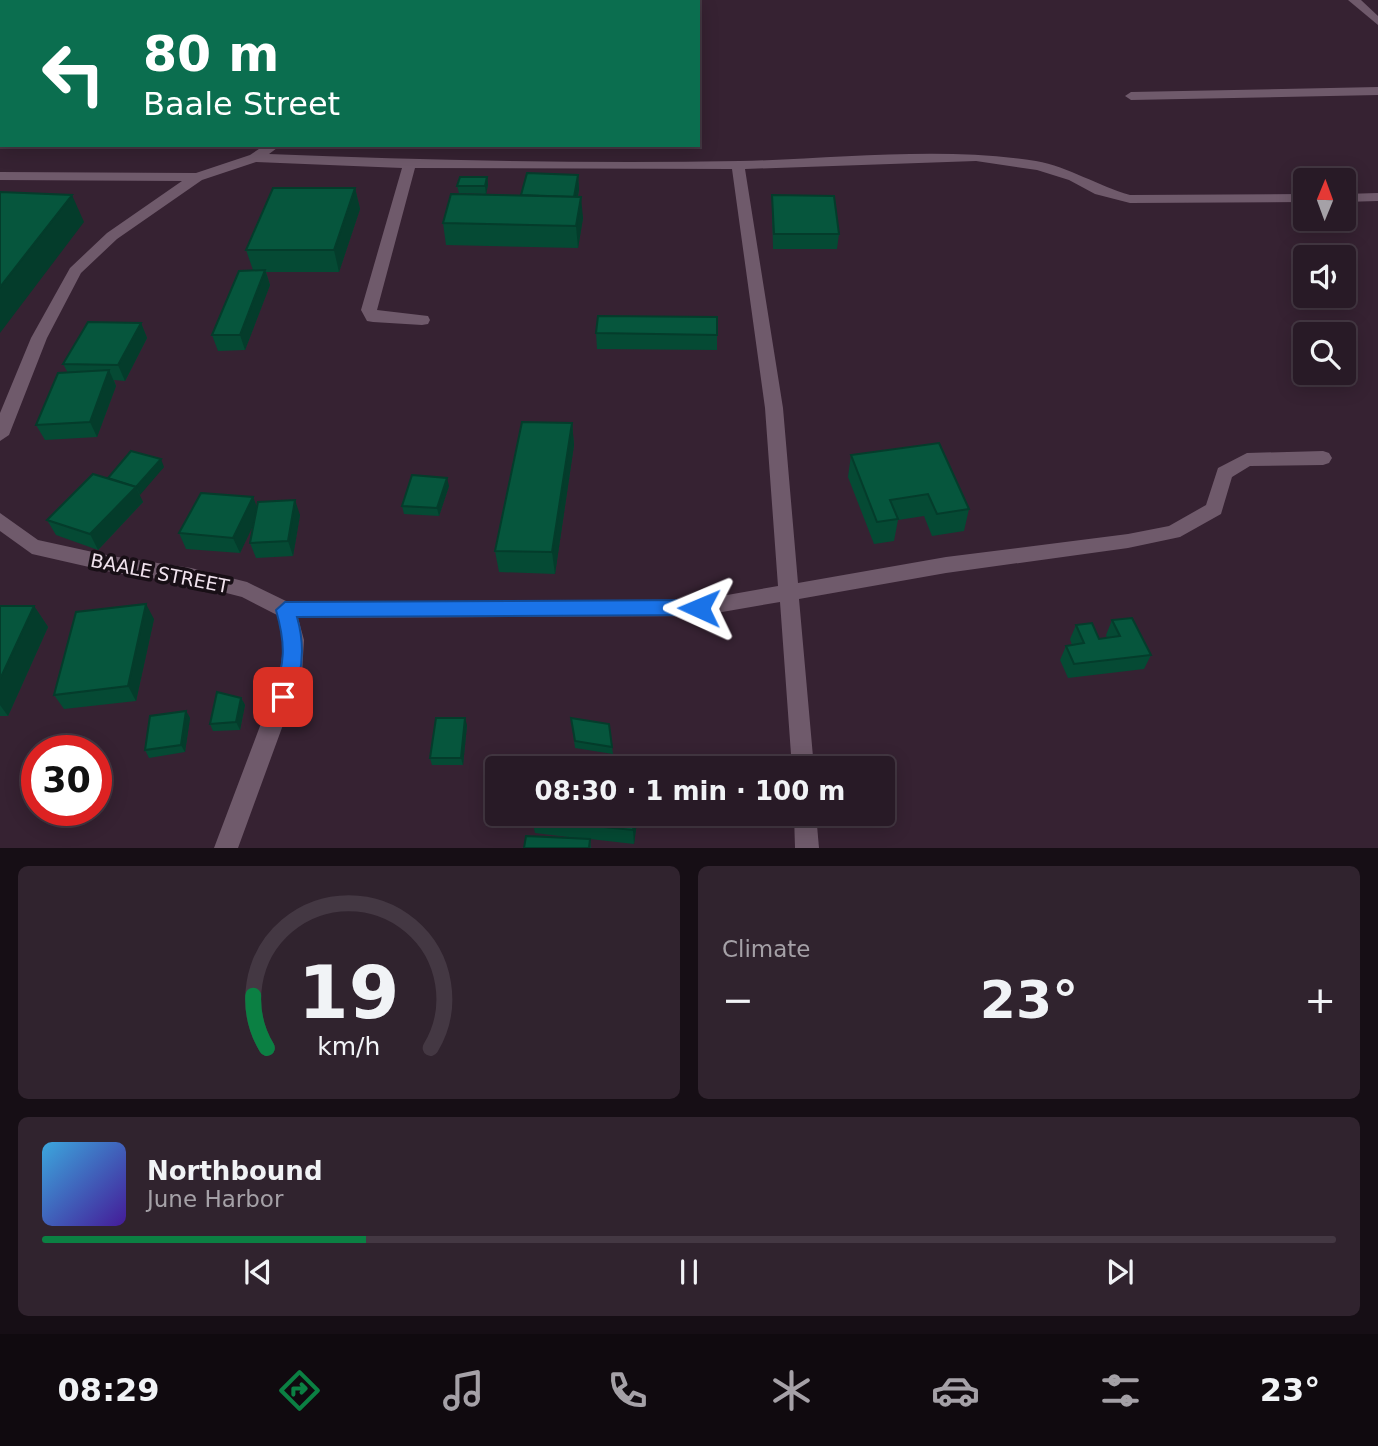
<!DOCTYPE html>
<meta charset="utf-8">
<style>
:root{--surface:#281a26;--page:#30232e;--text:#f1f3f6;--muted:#a5a1a7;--line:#443843;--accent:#0b8043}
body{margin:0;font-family:"DejaVu Sans",sans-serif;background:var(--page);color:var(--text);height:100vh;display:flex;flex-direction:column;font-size:26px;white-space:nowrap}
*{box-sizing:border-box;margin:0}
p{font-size:23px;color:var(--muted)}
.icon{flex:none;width:38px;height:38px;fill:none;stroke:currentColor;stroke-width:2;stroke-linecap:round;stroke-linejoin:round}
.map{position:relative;height:848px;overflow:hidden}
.sheet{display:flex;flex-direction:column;gap:18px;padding:18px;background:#160e15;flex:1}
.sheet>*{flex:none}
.hud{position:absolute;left:0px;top:0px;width:700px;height:147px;box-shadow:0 4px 18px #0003,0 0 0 2px var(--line);background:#0b6e4f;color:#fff;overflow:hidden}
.needle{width:46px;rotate:1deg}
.buttons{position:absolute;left:1293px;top:168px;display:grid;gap:14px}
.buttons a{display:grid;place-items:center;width:63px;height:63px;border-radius:7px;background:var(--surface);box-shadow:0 4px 18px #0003,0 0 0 2px var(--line);font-size:35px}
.speed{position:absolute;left:21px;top:735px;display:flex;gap:14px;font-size:35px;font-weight:700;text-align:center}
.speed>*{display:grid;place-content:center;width:91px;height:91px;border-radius:50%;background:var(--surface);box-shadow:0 4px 18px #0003,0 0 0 2px var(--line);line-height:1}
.speed .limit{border:10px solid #d22;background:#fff;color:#111}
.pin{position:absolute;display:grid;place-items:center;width:60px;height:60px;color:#fff;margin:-30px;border-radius:14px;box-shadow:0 4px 10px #0006}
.me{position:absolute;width:77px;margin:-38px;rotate:271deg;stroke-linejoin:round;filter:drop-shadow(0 0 5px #0008)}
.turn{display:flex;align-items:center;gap:24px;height:147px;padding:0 28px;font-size:32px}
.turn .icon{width:91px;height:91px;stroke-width:2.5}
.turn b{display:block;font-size:49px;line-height:60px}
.big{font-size:52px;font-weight:700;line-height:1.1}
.sheet .tile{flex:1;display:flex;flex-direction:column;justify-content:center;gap:10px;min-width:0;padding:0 24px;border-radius:10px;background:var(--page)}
.sheet .dial{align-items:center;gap:0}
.dial svg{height:182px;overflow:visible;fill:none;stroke:var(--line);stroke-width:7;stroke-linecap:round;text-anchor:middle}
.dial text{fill:var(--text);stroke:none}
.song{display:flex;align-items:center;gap:21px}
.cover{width:84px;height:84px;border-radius:10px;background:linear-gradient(135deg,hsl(200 70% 55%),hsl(260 70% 35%))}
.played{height:7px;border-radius:4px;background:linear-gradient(90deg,var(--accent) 25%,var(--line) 25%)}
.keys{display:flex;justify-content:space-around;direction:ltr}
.heat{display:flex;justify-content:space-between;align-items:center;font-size:38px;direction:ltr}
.sheet .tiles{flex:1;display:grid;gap:18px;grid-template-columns:1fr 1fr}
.tile:last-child{grid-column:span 2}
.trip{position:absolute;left:485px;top:756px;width:410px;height:70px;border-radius:7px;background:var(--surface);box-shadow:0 4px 18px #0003,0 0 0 2px var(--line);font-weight:700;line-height:70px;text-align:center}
.menu{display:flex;height:112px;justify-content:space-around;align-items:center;background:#100a0f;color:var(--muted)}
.menu .icon{width:49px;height:49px}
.menu .active{color:var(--accent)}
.menu b{font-size:32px;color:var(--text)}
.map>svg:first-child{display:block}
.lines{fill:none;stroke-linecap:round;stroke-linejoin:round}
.street{fill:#6f5a6b;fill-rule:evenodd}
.wall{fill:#054a34}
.shaded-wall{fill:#043c2b}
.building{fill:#06563d;stroke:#043c2b;stroke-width:2}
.route{fill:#1a73e8;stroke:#114b97;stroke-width:2}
.labels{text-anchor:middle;stroke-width:7;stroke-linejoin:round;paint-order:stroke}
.street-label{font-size:19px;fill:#f0e2ed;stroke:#180f16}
</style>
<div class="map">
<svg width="1378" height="848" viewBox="0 0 1378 848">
<rect width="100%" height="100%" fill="#362232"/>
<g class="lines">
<g class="street">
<polygon points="1348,0 1361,0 1378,16 1378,25"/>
<rect x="0" y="13" width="2" height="6"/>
<polygon points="1378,87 1378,95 1131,100 1125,96 1131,92"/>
<path d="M265 145H281L269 154C426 160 583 164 740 161 838 159 939 146 1036 161 1069 167 1098 186 1130 195L1306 194V202L1130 203 1095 194 1069 180 1037 170 976 161 745 169 783 408 798 583 946 557 1128 534 1169 526 1206 505 1218 468 1247 453 1323 451 1329 453 1332 458 1329 463 1323 465 1250 466 1232 477 1221 514 1180 537 1128 548 946 573 799 599 814 768H792L780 602 699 616 298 618 304 640 302 673 238 848H214L280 673 284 640 277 615 242 597 191 584 111 572 32 554 0 531V513L38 540 111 556 191 568 247 582 288 602 699 600 778 586 765 408 732 169 415 168 377 310 428 316 430 320 428 324 422 325 373 322 367 321 361 310 402 168 256 162 202 180 117 239 81 273 47 338 9 435 0 441V413L31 338 70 268 107 233 182 181 0 180V172L196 173 250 155Z"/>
<polygon points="1378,193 1378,201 1344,202 1344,194"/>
<polygon points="794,814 816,814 819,848 795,848"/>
</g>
</g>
<g class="wall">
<polygon points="578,175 579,190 578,197 583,218 578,248 446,245 443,223"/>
<polygon points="487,177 488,185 486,194 459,193 457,186"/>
<polygon points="355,188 360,209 339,272 266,272 270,285 245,350 218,351 212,335 253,270 246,250"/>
<polygon points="772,195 839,234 837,249 773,249 772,210"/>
<polygon points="141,323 147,338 125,381 114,380 116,386 97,437 45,440 36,425 68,373 63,364"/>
<polygon points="596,333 717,335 717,350 597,349"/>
<polygon points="572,423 574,445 555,574 499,572 495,551"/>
<polygon points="851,455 969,509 964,531 932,536 924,516 898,520 894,541 874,544 848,477"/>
<polygon points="164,467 139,495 143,502 98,550 56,535 47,520 108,478"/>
<polygon points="449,486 439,516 404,514 402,506"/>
<polygon points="253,497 257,508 300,515 293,556 256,558 250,543 254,523 240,553 186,549 179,533"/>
<polygon points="0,606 34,606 48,627 8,716 0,716"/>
<polygon points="154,619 136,701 64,709 54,695"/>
<polygon points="1112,620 1151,655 1144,669 1068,678 1060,660 1066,646 1072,645 1070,639 1076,625 1099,639 1107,638 1106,635"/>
<polygon points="241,698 245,705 240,730 213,731 210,724"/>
<polygon points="186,711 190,718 185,752 149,758 145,750"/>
<polygon points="571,718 612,747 613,754 575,748"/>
<polygon points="467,725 463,765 432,765 430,758"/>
<polygon points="638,814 634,844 590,839 591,848 524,848 585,839 535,833 532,820"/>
</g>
<g class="shaded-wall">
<polygon points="578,175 579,190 573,217 572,202"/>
<polygon points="487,177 488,185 486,194 485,186"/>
<polygon points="355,188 360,209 339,272 334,250"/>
<polygon points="72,195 84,222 0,333 0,287"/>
<polygon points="581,197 583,218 578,248 576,226"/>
<polygon points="265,270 270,285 245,350 240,335"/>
<polygon points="141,323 147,338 125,381 118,365"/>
<polygon points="109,370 116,386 97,437 90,422"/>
<polygon points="572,423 574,445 555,574 552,552"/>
<polygon points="161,459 164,467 140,495 136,487"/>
<polygon points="447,478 449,486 439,516 437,508"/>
<polygon points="136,487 143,502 98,550 90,534"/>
<polygon points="253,497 259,513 240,553 233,538"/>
<polygon points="295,500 300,515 293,556 288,541"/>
<polygon points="146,604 154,619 136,701 128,686"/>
<polygon points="34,606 48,627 8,716 0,705 0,679"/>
<polygon points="241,698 245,705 240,730 236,722"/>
<polygon points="186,711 190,718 185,752 181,745"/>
<polygon points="465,718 467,725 463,765 461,758"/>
<polygon points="636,814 638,814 634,844 633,830"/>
</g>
<g class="building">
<polygon points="527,173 578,175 574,197 521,195"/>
<polygon points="460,177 487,177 485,186 457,186"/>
<polygon points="273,188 355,188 334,250 246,250"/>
<polygon points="0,192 72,195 0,287"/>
<polygon points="451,194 581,197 576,226 443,223"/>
<polygon points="772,195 834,196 839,234 774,234"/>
<polygon points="265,270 240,335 212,335 239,271"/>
<polygon points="598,316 717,317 717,335 596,333"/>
<polygon points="88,322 141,323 118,365 63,364"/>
<polygon points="109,370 90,422 36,425 58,373"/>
<polygon points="522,422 572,423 552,552 495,551"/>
<polygon points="939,443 969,509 937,514 928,494 890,500 898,519 877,522 851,455"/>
<polygon points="131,451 161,459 136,487 108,478"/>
<polygon points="93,474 136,487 90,534 47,520"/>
<polygon points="412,475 447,478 437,508 402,506"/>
<polygon points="201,493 253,497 233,538 179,533"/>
<polygon points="295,500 288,541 250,543 258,502"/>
<polygon points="146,604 128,686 54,695 76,612"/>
<polygon points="0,606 34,606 0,679"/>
<polygon points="1132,618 1151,655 1074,664 1066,646 1084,643 1076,625 1092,623 1099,639 1120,636 1112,620"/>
<polygon points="217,692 241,698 236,722 210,724"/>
<polygon points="186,711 181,745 145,750 150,716"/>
<polygon points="436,718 465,718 461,758 430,758"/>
<polygon points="571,718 609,724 612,747 575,741"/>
<polygon points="546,755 643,764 642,768 543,768"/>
<polygon points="534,814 636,814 633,830 532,820"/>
<polygon points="526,836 590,839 589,848 524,848"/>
</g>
<path class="route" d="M699 600 708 608 699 615 297 617C306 648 303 675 290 703L283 706 276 703 273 697C285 663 286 645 276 610L285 602Z"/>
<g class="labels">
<g class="street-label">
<text transform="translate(160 573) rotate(11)" y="7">BAALE STREET</text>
</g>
</g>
</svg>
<div class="buttons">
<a><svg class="needle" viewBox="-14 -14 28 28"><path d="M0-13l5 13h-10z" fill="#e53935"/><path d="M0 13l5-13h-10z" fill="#a5a1a7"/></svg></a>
<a><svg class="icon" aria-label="sound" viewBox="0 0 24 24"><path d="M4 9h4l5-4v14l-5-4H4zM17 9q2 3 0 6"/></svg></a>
<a><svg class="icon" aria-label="search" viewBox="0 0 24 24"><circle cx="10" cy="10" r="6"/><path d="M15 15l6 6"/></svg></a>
</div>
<div class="speed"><div class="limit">30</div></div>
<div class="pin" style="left:283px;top:697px;background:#d93025"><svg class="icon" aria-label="arrive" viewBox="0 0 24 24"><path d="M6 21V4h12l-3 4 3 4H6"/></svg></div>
<svg class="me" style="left:699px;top:608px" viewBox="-20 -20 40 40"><path d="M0-17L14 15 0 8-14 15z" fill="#1a73e8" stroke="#fff" stroke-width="4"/></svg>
<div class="trip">08:30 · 1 min · 100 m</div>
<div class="hud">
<div class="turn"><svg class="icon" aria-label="left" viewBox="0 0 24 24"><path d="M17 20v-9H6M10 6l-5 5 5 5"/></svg><div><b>80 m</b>Baale Street</div></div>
</div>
</div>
<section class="sheet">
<div class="tiles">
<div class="tile dial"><svg viewBox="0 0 100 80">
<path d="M14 69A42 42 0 1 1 86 69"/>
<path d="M14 69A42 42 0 0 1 8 46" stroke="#0b8043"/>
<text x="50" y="56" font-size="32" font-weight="700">19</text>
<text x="50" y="72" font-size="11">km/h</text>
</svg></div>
<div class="tile"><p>Climate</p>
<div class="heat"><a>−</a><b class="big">23°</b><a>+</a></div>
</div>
<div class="tile">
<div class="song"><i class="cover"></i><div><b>Northbound</b><p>June Harbor</p></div></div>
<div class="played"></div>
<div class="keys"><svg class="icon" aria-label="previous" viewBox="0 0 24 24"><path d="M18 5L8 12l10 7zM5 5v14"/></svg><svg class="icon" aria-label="pause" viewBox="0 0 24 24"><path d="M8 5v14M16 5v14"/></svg><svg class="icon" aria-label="next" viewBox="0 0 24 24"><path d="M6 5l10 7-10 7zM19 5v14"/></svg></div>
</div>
</div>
</section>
<nav class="menu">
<b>08:29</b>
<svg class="icon active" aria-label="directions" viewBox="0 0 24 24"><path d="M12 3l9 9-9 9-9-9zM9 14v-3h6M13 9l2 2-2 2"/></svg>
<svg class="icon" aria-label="music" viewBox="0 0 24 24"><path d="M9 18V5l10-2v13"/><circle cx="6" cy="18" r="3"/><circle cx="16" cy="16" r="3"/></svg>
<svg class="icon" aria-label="phone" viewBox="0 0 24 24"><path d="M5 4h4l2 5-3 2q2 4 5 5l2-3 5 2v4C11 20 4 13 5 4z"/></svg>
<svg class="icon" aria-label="climate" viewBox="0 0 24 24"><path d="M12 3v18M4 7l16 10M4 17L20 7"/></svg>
<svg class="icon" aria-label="car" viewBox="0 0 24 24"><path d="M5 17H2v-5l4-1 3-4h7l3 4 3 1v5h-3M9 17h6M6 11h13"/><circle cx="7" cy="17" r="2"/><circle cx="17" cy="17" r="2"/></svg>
<svg class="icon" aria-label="filters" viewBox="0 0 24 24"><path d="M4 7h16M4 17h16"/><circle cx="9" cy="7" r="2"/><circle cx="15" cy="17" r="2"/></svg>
<b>23°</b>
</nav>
